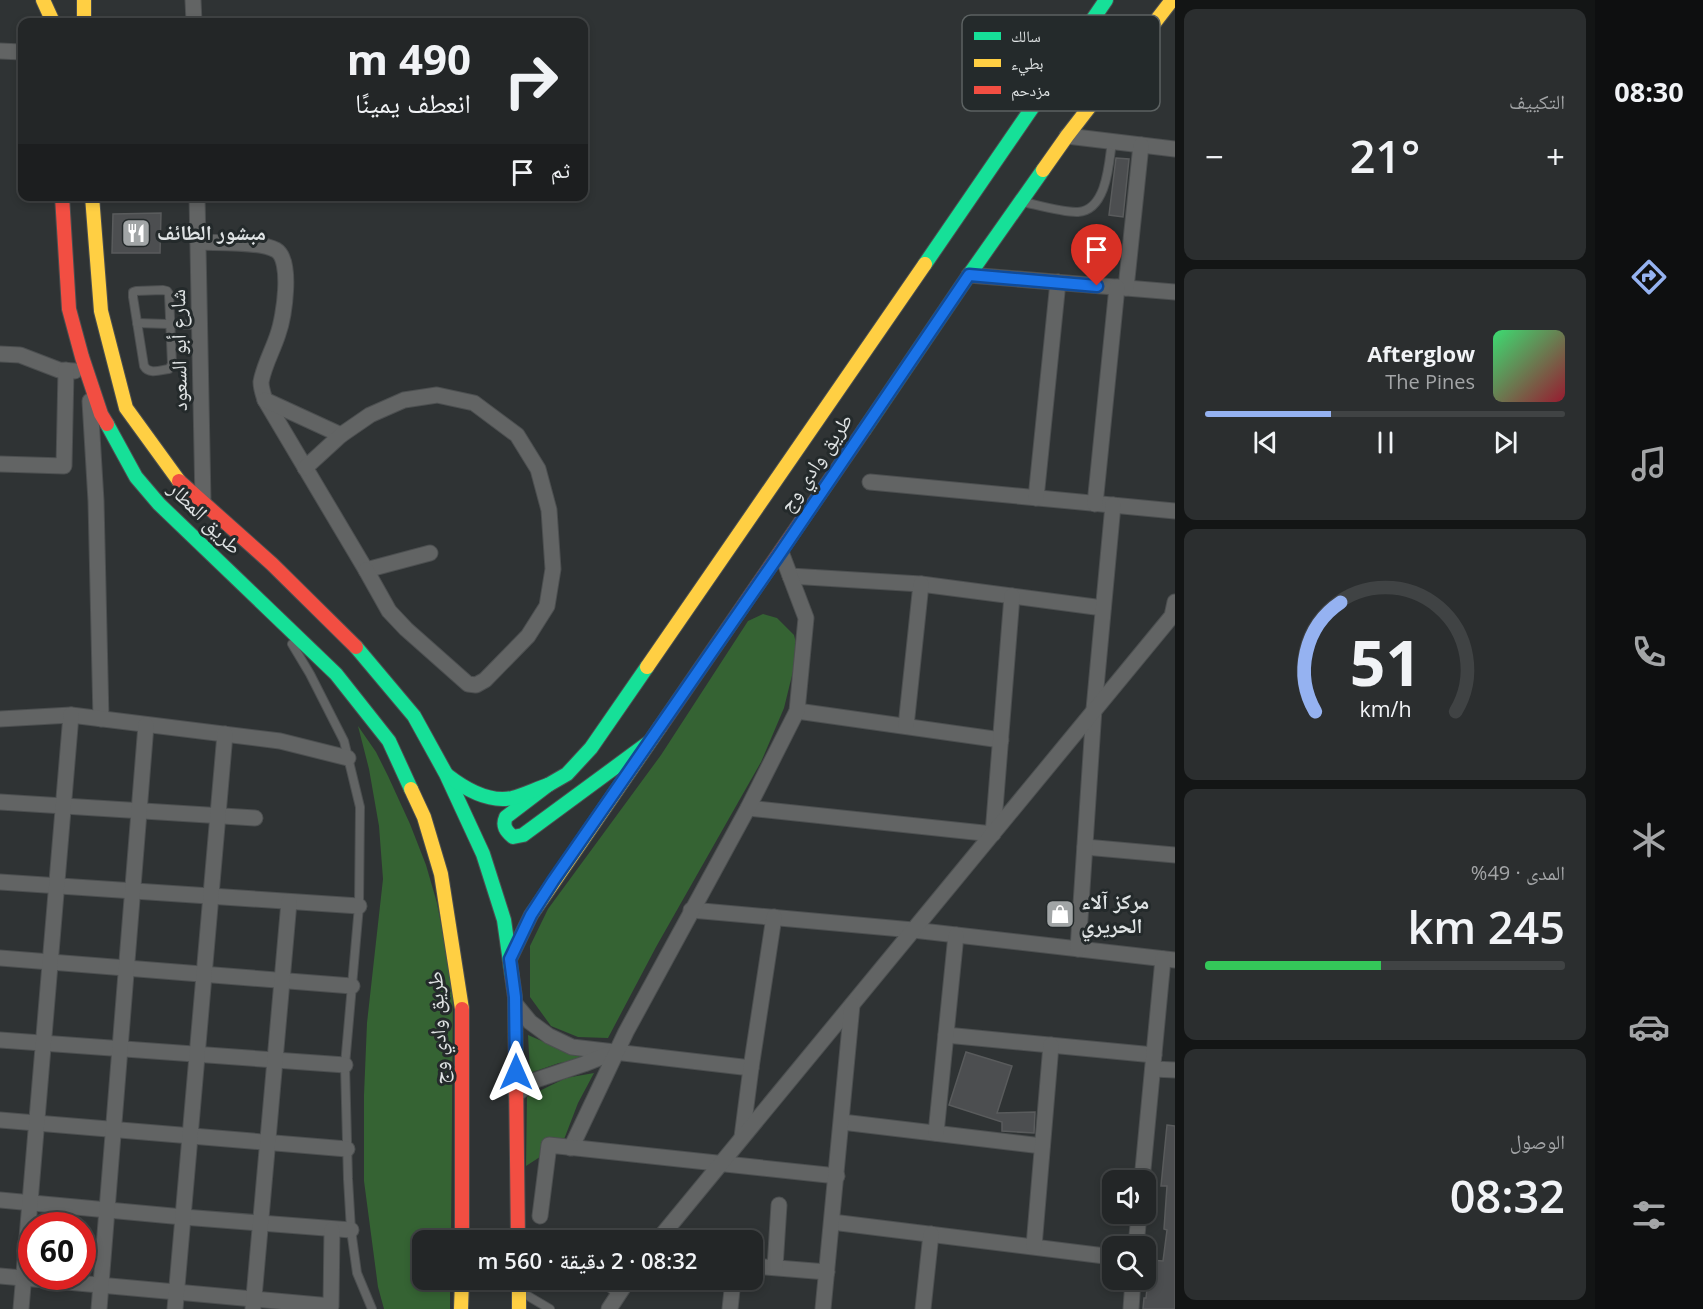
<!DOCTYPE html>
<html lang="ar">
<meta charset="utf-8">
<style>
:root{--surface:#232627;--page:#2b2e2f;--text:#f1f3f6;--muted:#a3a5a7;--line:#404344;--accent:#95b2f1}
body{margin:0;font-family:"Open Sans","Noto Naskh Arabic",sans-serif;background:var(--page);color:var(--text);direction:rtl;height:100vh;display:flex;flex-direction:column;font-size:22px;white-space:nowrap}
*{box-sizing:border-box;margin:0}
p{font-size:20px;color:var(--muted)}
.icon{flex:none;width:33px;height:33px;fill:none;stroke:currentColor;stroke-width:2;stroke-linecap:round;stroke-linejoin:round}
.map{position:relative;flex:1;overflow:hidden;direction:ltr}
.side{display:flex;flex-direction:column;gap:9px;padding:9px;background:#131515;width:420px}
.side>*{flex:none}
.guide{position:absolute;left:18px;top:18px;width:570px;height:183px;border-radius:12px;box-shadow:0 3px 9px #0003,0 0 0 2px var(--line);direction:rtl;background:#232627;color:var(--text);overflow:hidden}
.controls{position:absolute;left:1102px;top:1170px;display:grid;gap:12px}
.controls a{display:grid;place-items:center;width:54px;height:54px;border-radius:12px;background:var(--surface);box-shadow:0 3px 9px #0003,0 0 0 2px var(--line);font-size:30px}
.speed{position:absolute;left:18px;top:1212px;display:flex;gap:12px;font-size:30px;font-weight:700;text-align:center}
.speed>*{display:grid;place-content:center;width:78px;height:78px;border-radius:50%;background:var(--surface);box-shadow:0 3px 9px #0003,0 0 0 2px var(--line);line-height:1}
.speed .limit{border:9px solid #d22;background:#fff;color:#111}
.pin{position:absolute;display:grid;place-items:center;width:51px;height:51px;color:#fff;margin:-62px -26px;border-radius:50% 50% 50% 0;rotate:-45deg;box-shadow:0 0 6px #0007}
.pin .icon{rotate:45deg}
.me{position:absolute;width:66px;margin:-33px;rotate:0deg;stroke-linejoin:round;filter:drop-shadow(0 0 4px #0008)}
.turn{display:flex;align-items:center;gap:21px;height:126px;padding:0 18px;font-size:27px}
.turn .icon{width:78px;height:78px;stroke-width:2.5}
.turn b{display:block;font-size:42px;line-height:51px}
.then{display:flex;align-items:center;height:57px;padding:0 18px;background:#0003;gap:12px;font-size:22px}
.big{font-size:45px;font-weight:600;line-height:1.1}
.side .widget{flex:1;display:flex;flex-direction:column;justify-content:center;gap:9px;min-width:0;padding:0 21px;border-radius:12px;background:var(--page)}
.side .dial{align-items:center;gap:0}
.dial svg{height:156px;overflow:visible;fill:none;stroke:var(--line);stroke-width:7;stroke-linecap:round;text-anchor:middle}
.dial text{fill:var(--text);stroke:none}
.song{display:flex;align-items:center;gap:18px}
.cover{width:72px;height:72px;border-radius:9px;background:linear-gradient(135deg,hsl(140 70% 55%),hsl(350 70% 35%))}
.played{height:6px;border-radius:3px;background:linear-gradient(90deg,var(--accent) 35%,var(--line) 35%)}
.keys{display:flex;justify-content:space-around;direction:ltr}
.heat{display:flex;justify-content:space-between;align-items:center;font-size:33px;direction:ltr}
.charge{height:9px;border-radius:4px;background:linear-gradient(90deg,#34c759 49%,var(--line) 0)}
.trip{position:absolute;left:412px;top:1230px;width:351px;height:60px;border-radius:12px;background:var(--surface);box-shadow:0 3px 9px #0003,0 0 0 2px var(--line);font-weight:600;line-height:60px;text-align:center;direction:rtl}
main{display:flex;flex:1;min-height:0}
.dock{display:flex;flex-direction:column;width:108px;justify-content:space-around;align-items:center;background:#0e0f10;color:var(--muted)}
.dock .icon{width:42px;height:42px}
.dock .active{color:var(--accent)}
.dock b{font-size:27px;color:var(--text)}
.map>svg:first-child{display:block}
.green{fill:#356333}
.building{fill:#4c4e50;stroke:#595b5c;stroke-width:1.5}
.lines{fill:none;stroke-linecap:round;stroke-linejoin:round}
.lane-casing{stroke:#4c4f50;stroke-width:10}
.street-casing{stroke:#4c4f50;stroke-width:17}
.fast-casing{stroke:#4c4f50;stroke-width:16}
.slow-casing{stroke:#4c4f50;stroke-width:16}
.jam-casing{stroke:#4c4f50;stroke-width:16}
.lane{stroke:#626464;stroke-width:8}
.street{stroke:#626464;stroke-width:15}
.fast{stroke:#16e098;stroke-width:14}
.slow{stroke:#ffcf43;stroke-width:14}
.jam{stroke:#f24e42;stroke-width:14}
.route-casing{stroke:#114b97;stroke-width:15}
.route{stroke:#1a73e8;stroke-width:10}
.labels{text-anchor:middle;stroke-width:6;stroke-linejoin:round;paint-order:stroke}
.poi-label{font-size:21px;font-weight:bold;fill:#dfe3e4;stroke:#242a2b;text-anchor:start}
.street-label{font-size:21px;fill:#dfe3e4;stroke:#242a2b}
.key{fill:#242a2b;stroke:#5c6262;stroke-width:1.5}
.key-label{font-size:16px;fill:#dfe3e4}
</style>
<main>
<nav class="dock">
<b>08:30</b>
<svg class="icon active" aria-label="directions" viewBox="0 0 24 24"><path d="M12 3l9 9-9 9-9-9zM9 14v-3h6M13 9l2 2-2 2"/></svg>
<svg class="icon" aria-label="music" viewBox="0 0 24 24"><path d="M9 18V5l10-2v13"/><circle cx="6" cy="18" r="3"/><circle cx="16" cy="16" r="3"/></svg>
<svg class="icon" aria-label="phone" viewBox="0 0 24 24"><path d="M5 4h4l2 5-3 2q2 4 5 5l2-3 5 2v4C11 20 4 13 5 4z"/></svg>
<svg class="icon" aria-label="climate" viewBox="0 0 24 24"><path d="M12 3v18M4 7l16 10M4 17L20 7"/></svg>
<svg class="icon" aria-label="car" viewBox="0 0 24 24"><path d="M5 17H2v-5l4-1 3-4h7l3 4 3 1v5h-3M9 17h6M6 11h13"/><circle cx="7" cy="17" r="2"/><circle cx="17" cy="17" r="2"/></svg>
<svg class="icon" aria-label="filters" viewBox="0 0 24 24"><path d="M4 7h16M4 17h16"/><circle cx="9" cy="7" r="2"/><circle cx="15" cy="17" r="2"/></svg>
</nav>
<section class="side">
<div class="widget"><p>التكييف</p>
<div class="heat"><a>−</a><b class="big">21°</b><a>+</a></div>
</div>
<div class="widget">
<div class="song"><i class="cover"></i><div><b>Afterglow</b><p>The Pines</p></div></div>
<div class="played"></div>
<div class="keys"><svg class="icon" aria-label="previous" viewBox="0 0 24 24"><path d="M18 5L8 12l10 7zM5 5v14"/></svg><svg class="icon" aria-label="pause" viewBox="0 0 24 24"><path d="M8 5v14M16 5v14"/></svg><svg class="icon" aria-label="next" viewBox="0 0 24 24"><path d="M6 5l10 7-10 7zM19 5v14"/></svg></div>
</div>
<div class="widget dial"><svg viewBox="0 0 100 80">
<path d="M14 69A42 42 0 1 1 86 69"/>
<path d="M14 69A42 42 0 0 1 27 13" stroke="#95b2f1"/>
<text x="50" y="56" font-size="32" font-weight="700">51</text>
<text x="50" y="72" font-size="11">km/h</text>
</svg></div>
<div class="widget"><p>المدى · 49%</p><b class="big">245 km</b><div class="charge"></div></div>
<div class="widget"><p>الوصول</p><b class="big">08:32</b></div>
</section>
<div class="map">
<svg width="1175" height="1309" viewBox="0 0 1175 1309">
<rect width="100%" height="100%" fill="#2f3334"/>
<g class="green">
<polygon points="763,614 777,618 794,635 798,651 784,708 761,762 656,947 608,1038 578,1037 551,1026 530,997 530,946 548,909 661,755 748,621"/>
<polygon points="358,726 376,752 388,776 410,824 426,865 437,903 453,988 451,1240 423,1240 423,1280 450,1280 450,1309 384,1309 378,1287 364,1181 364,1095 367,1023 383,879 379,826 369,769"/>
<polygon points="528,1035 558,1048 590,1059 559,1063 530,1073"/>
<polygon points="594,1073 578,1103 563,1142 526,1166 527,1097 566,1078"/>
</g>
<g class="building">
<polygon points="1116,158 1129,159 1123,217 1109,215"/>
<polygon points="161,213 160,253 112,253 113,214"/>
<polygon points="966,1052 1012,1066 997,1113 1035,1112 1034,1133 1002,1131 1002,1122 949,1105"/>
<polygon points="1167,1125 1175,1126 1175,1309 1143,1309 1144,1298 1146,1298 1150,1260 1163,1261 1167,1230 1164,1229 1167,1186 1161,1186"/>
</g>
<g class="lines">
<g class="lane-casing">
<g id="lane">
<path d="M1023 202C1037 205 1065 213 1078 212 1107 210 1109 163 1112 141"/>
<path d="M136 291 163 290 167 291 169 294 172 364 169 369C161 370 149 375 144 366L133 297V292Z"/>
<polyline points="137,323 199,325"/>
<polyline points="292,644 310,674 344,741 360,807 359,906 345,1065 348,1179 351,1230 357,1273 372,1309"/>
<polyline points="523,1293 550,1309"/>
</g>
</g>
<g class="street-casing">
<g id="street">
<polyline points="193,0 194,22"/>
<polyline points="0,51 22,52"/>
<polyline points="1067,136 1175,149"/>
<polyline points="197,196 203,502"/>
<path d="M198 242C217 243 260 241 276 250 293 260 284 317 278 334 273 350 264 365 261 382 261 388 263 394 265 400L366 570 430 553"/>
<polyline points="969,275 1175,292"/>
<polyline points="1126,288 1141,145"/>
<polyline points="0,354 20,355 59,370 75,371"/>
<polyline points="265,400 341,435"/>
<polyline points="90,401 96,501 101,719"/>
<polyline points="0,464 64,466 66,370"/>
<polyline points="305,468 341,435 370,415 404,400 437,395 474,403 517,435 538,469 549,510 553,569 547,606 528,636 485,680 476,685 468,684 406,629 389,611 366,570"/>
<polyline points="870,482 1175,511"/>
<polyline points="1036,498 1058,282"/>
<polyline points="1095,504 1117,287"/>
<polyline points="790,576 921,584 1103,608"/>
<polyline points="797,711 1001,740"/>
<polyline points="0,719 71,715 280,741 348,758"/>
<polyline points="906,726 921,584"/>
<polyline points="0,802 255,818"/>
<polyline points="748,808 993,834 1012,596"/>
<polyline points="1085,847 1175,855"/>
<polyline points="0,882 359,906"/>
<polyline points="691,910 913,930 1175,960"/>
<polyline points="1078,949 1094,709 1113,505"/>
<polyline points="0,958 352,986"/>
<polyline points="516,1005 530,1022 549,1036 572,1047 751,1068"/>
<polyline points="946,1035 1154,1055"/>
<polyline points="0,1040 345,1065"/>
<polyline points="1153,1069 1175,1070"/>
<polyline points="516,1094 536,1080 584,1064 614,1052"/>
<polyline points="0,1120 347,1149"/>
<polyline points="842,1122 1042,1146"/>
<polyline points="936,1133 956,935"/>
<polyline points="742,1137 751,1068 774,917"/>
<polyline points="571,1148 626,1032 748,808 797,711 806,618 781,552"/>
<polyline points="1142,1180 1163,959"/>
<polyline points="0,1200 183,1217 351,1230"/>
<polyline points="540,1216 549,1145 837,1176"/>
<polyline points="832,1222 1113,1257"/>
<polyline points="658,1240 1172,616 1175,602"/>
<polyline points="1034,1246 1051,1045"/>
<polyline points="1136,1246 1139,1214"/>
<polyline points="753,1266 827,1272"/>
<polyline points="775,1267 779,1205"/>
<polyline points="0,1276 331,1306 332,1230"/>
<polyline points="606,1280 619,1291"/>
<polyline points="253,1308 289,902"/>
<polyline points="21,1309 71,715"/>
<polyline points="99,1309 146,725"/>
<polyline points="175,1309 225,734"/>
<polyline points="609,1309 628,1280"/>
<polyline points="730,1309 733,1280"/>
<polyline points="823,1309 852,1005"/>
<polyline points="923,1309 931,1234"/>
<polyline points="1131,1309 1133,1280"/>
</g>
</g>
<g class="fast-casing">
<g id="fast">
<polyline points="925,264 1106,0"/>
<polyline points="107,424 136,477 159,504 336,674 389,741 411,789"/>
<polyline points="864,430 969,275 1043,170"/>
<polyline points="356,647 414,716 446,774 483,854 504,920 512,976"/>
<path d="M647 667 591 748 567 774 548 785 506 817C502 826 506 831 513 837L523 835 648 743"/>
<path d="M447 775C465 789 488 803 512 798 524 795 536 789 548 785"/>
</g>
</g>
<g class="slow-casing">
<g id="slow">
<polyline points="43,0 53,22"/>
<polyline points="84,0 84,22"/>
<polyline points="1043,170 1067,136 1172,0"/>
<polyline points="92,196 101,311 126,408 179,481"/>
<polyline points="647,667 925,264"/>
<polyline points="411,789 424,817 441,874 462,1009"/>
<polyline points="510,959 531,915 660,727"/>
<polyline points="519,1280 519,1309"/>
<polyline points="461,1309 462,1280"/>
</g>
</g>
<g class="jam-casing">
<g id="jam">
<polyline points="62,196 69,309 82,357 101,414 107,424"/>
<polyline points="179,481 272,564 356,647"/>
<polyline points="660,727 864,430"/>
<polyline points="512,976 515,997 518,1240"/>
<polyline points="462,1009 462,1240"/>
</g>
</g>
<use href="#lane" class="lane"/>
<use href="#street" class="street"/>
<use href="#fast" class="fast"/>
<use href="#slow" class="slow"/>
<use href="#jam" class="jam"/>
</g>
<g class="lines">
<g class="route-casing">
<polyline id="route" points="516,1072 515,997 510,959 531,915 553,881 781,552 969,275 1097,286"/>
</g>
<use href="#route" class="route"/>
</g>
<defs>
<g id="restaurant-square" transform="scale(1.5)"><rect x="-9" y="-9" width="18" height="18" rx="4" fill="#a1a5a6" stroke="#242a2b"/><path d="M-5-6h1v4h1v-4h1v4h1v-4h1v5L-1.5 .5V6h-2V.5L-5-1ZM5-6V6H3V1.5H1.5Q1.5-4 5-6Z" fill="#fff"/></g>
<g id="shop-square" transform="scale(1.5)"><rect x="-9" y="-9" width="18" height="18" rx="4" fill="#a1a5a6" stroke="#242a2b"/><path d="M-5-2.5h2.3a2.7 3.5 0 0 1 5.4 0H5L5.5 6h-11ZM-1.5-2.5h3a1.5 2.3 0 0 0-3 0Z" fill="#fff"/></g>
</defs>
<g fill-rule="evenodd">
<use href="#restaurant-square" x="136" y="233"/>
<use href="#shop-square" x="1060" y="914"/>
</g>
<g class="labels">
<g class="poi-label">
<text x="157" y="240">مبشور الطائف</text>
<text x="1081" y="909">مركز آلاء<tspan x="1081" dy="24">الحريري</tspan></text>
</g>
<g class="street-label">
<text transform="translate(179 350) rotate(-91)" y="7">شارع أبو السعود</text>
<text transform="translate(816 463) rotate(-56)" y="7">طريق وادي وج</text>
<text transform="translate(205 518) rotate(45)" y="7">طريق المطار</text>
<text transform="translate(438 1028) rotate(-93)" y="7">طريق وادي وج</text>
</g>
</g>
<rect x="962" y="15" width="198" height="96" rx="9" class="key"/>
<rect x="974" y="32" width="27" height="8" fill="#16e098"/>
<rect x="974" y="59" width="27" height="8" fill="#ffcf43"/>
<rect x="974" y="86" width="27" height="8" fill="#f24e42"/>
<g class="key-label">
<text x="1011" y="42">سالك</text>
<text x="1011" y="69">بطيء</text>
<text x="1011" y="96">مزدحم</text>
</g>
</svg>
<div class="controls">
<a><svg class="icon" aria-label="sound" viewBox="0 0 24 24"><path d="M4 9h4l5-4v14l-5-4H4zM17 9q2 3 0 6"/></svg></a>
<a><svg class="icon" aria-label="search" viewBox="0 0 24 24"><circle cx="10" cy="10" r="6"/><path d="M15 15l6 6"/></svg></a>
</div>
<div class="speed"><div class="limit">60</div></div>
<div class="pin" style="left:1097px;top:286px;background:#d93025"><svg class="icon" aria-label="arrive" viewBox="0 0 24 24"><path d="M6 21V4h12l-3 4 3 4H6"/></svg></div>
<svg class="me" style="left:516px;top:1072px" viewBox="-20 -20 40 40"><path d="M0-17L14 15 0 8-14 15z" fill="#1a73e8" stroke="#fff" stroke-width="4"/></svg>
<div class="trip">08:32 · 2 دقيقة · 560 m</div>
<div class="guide">
<div class="turn"><svg class="icon" aria-label="right" viewBox="0 0 24 24"><path d="M7 20v-9h11M14 6l5 5-5 5"/></svg><div><b>490 m</b>انعطف يمينًا</div></div>
<div class="then">ثم<svg class="icon" aria-label="arrive" viewBox="0 0 24 24"><path d="M6 21V4h12l-3 4 3 4H6"/></svg></div>
</div>
</div>
</main>
